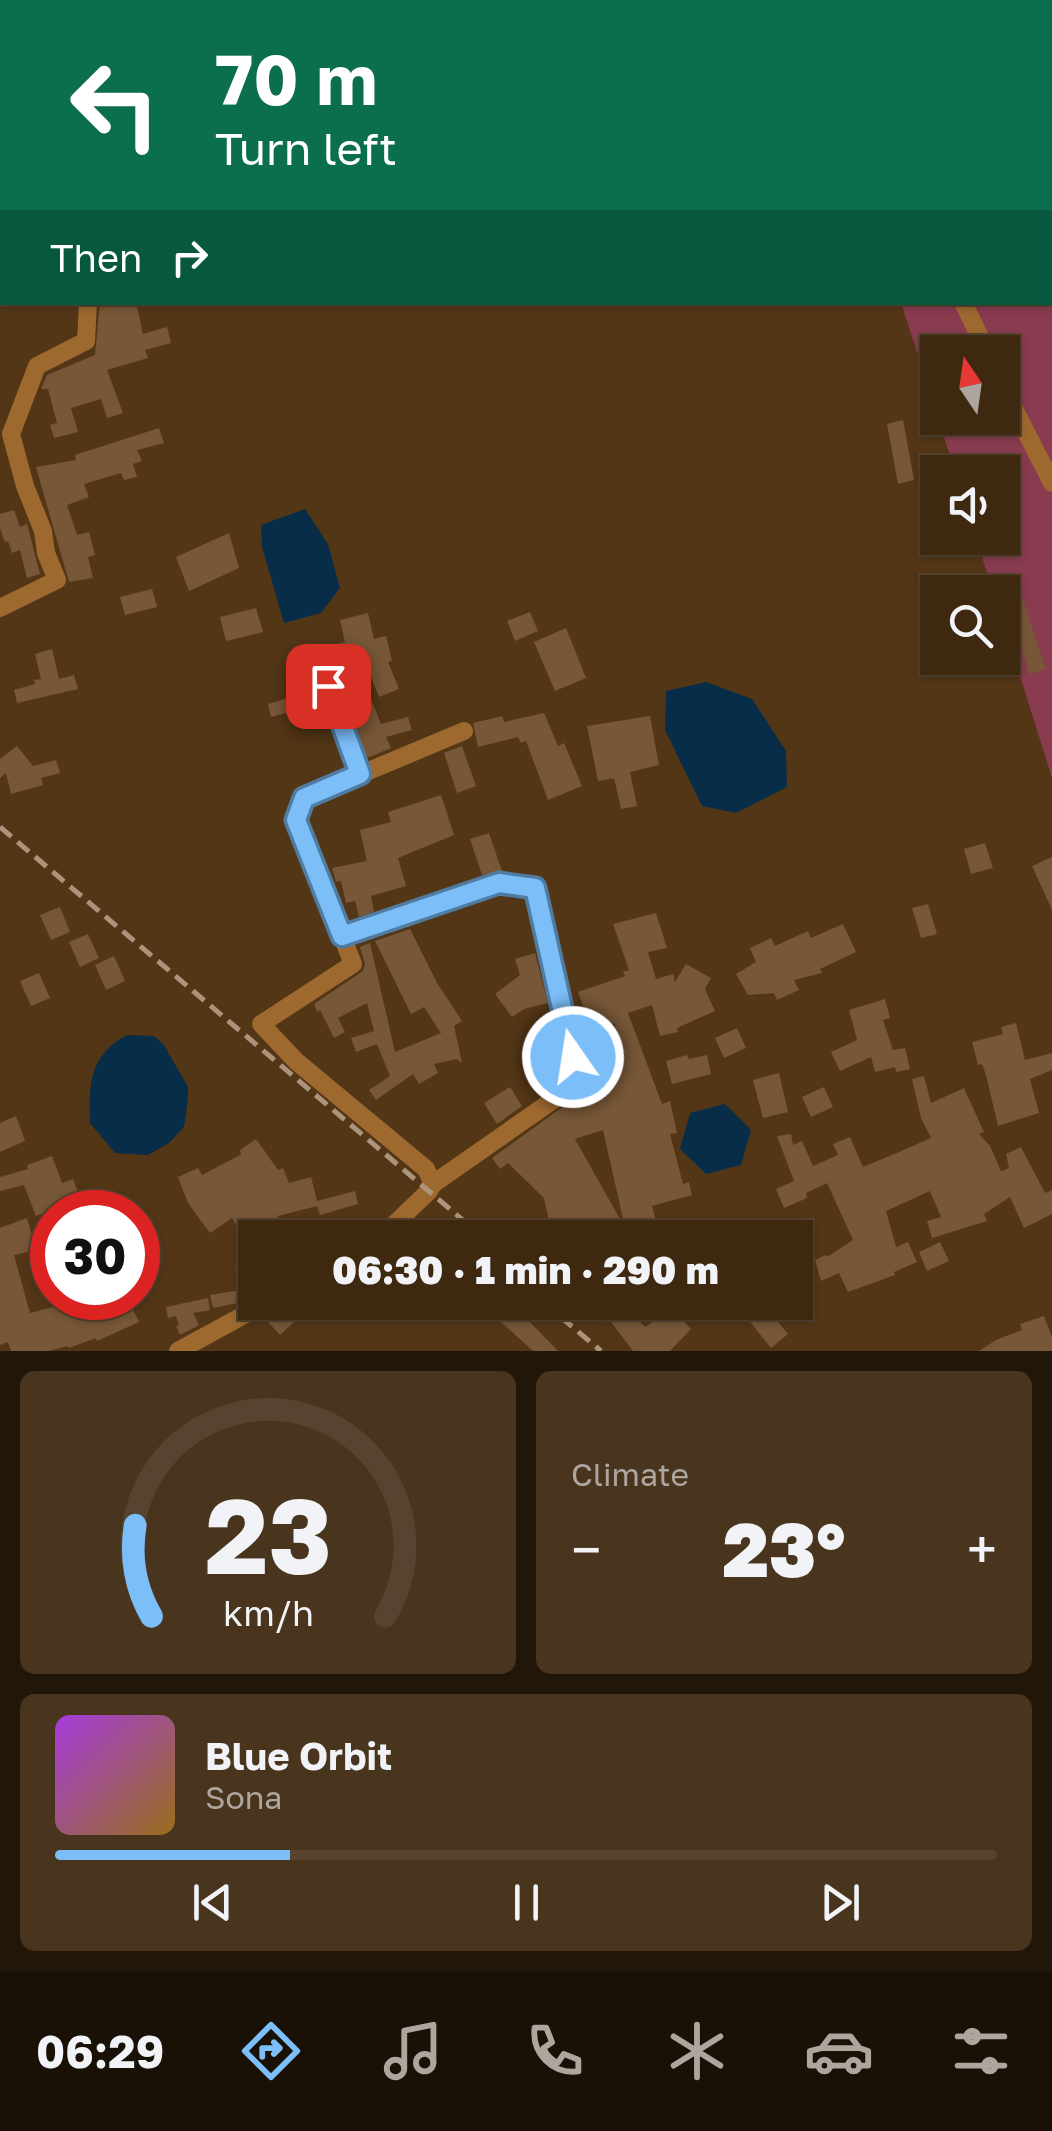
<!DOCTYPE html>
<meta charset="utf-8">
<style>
:root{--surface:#3e2810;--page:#49341e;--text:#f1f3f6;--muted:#ada69f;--line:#574430;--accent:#7bbef8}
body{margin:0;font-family:"Golos Text",sans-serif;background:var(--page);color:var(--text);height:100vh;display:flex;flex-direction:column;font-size:38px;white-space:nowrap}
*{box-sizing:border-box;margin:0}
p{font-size:32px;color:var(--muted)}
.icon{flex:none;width:55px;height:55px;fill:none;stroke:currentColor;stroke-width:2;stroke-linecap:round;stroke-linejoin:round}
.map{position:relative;height:1351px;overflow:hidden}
.drawer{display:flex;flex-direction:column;gap:20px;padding:20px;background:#221609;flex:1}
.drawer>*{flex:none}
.banner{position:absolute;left:0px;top:0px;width:1052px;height:305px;box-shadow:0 2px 8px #0004,0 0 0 2px var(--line);background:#0b6e4f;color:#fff;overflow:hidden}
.needle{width:65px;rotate:347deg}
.fabs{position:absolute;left:920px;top:335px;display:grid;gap:20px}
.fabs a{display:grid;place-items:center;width:100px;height:100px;border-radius:0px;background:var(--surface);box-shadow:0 2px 8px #0004,0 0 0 2px var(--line);font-size:50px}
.speed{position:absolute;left:30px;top:1190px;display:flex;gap:20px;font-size:50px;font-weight:700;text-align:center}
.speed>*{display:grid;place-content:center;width:130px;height:130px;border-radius:50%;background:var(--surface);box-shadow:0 2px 8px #0004,0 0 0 2px var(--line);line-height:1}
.speed .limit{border:15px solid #d22;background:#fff;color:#111}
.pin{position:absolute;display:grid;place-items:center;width:85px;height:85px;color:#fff;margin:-42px;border-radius:20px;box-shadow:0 5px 15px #0006}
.me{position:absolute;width:110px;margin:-55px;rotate:347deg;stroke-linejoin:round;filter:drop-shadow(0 0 8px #0008)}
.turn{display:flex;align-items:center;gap:35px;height:210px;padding:0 50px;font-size:45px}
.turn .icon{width:130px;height:130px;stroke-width:2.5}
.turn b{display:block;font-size:70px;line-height:85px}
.then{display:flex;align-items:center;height:95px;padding:0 50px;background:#0003;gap:20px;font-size:38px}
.big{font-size:75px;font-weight:800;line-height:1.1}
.drawer .card{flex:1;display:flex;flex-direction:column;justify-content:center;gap:15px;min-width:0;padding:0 35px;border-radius:15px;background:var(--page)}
.drawer .dial{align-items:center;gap:0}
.dial svg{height:260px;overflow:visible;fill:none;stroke:var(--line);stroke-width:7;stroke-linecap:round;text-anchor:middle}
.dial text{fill:var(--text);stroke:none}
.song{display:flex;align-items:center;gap:30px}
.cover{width:120px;height:120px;border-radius:15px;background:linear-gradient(135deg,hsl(280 70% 55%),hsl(40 70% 35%))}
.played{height:10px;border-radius:5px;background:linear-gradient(90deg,var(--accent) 25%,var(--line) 25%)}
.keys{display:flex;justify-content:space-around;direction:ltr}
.heat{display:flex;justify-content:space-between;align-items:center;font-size:55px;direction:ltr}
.drawer .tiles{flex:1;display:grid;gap:20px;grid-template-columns:1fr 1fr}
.card:last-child{grid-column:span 2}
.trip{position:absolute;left:238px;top:1220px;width:575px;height:100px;border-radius:0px;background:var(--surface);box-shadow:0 2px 8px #0004,0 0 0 2px var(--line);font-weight:800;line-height:100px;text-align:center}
.tab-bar{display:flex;height:160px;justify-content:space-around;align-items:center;background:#191006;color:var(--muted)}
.tab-bar .icon{width:70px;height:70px}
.tab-bar .selected{color:var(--accent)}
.tab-bar b{font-size:45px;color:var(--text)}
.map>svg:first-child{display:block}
.green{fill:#893b4f}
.water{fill:#082d49}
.building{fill:#775737;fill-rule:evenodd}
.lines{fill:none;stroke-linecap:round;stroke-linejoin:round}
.minor{stroke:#9e692f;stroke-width:18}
.primary{stroke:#ed972f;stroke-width:25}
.rail{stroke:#ac947c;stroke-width:5;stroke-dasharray:15 8;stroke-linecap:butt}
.route-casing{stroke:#507ca1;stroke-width:25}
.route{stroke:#7bbef8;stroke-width:18}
</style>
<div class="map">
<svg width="1052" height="1351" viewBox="0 0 1052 1351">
<rect width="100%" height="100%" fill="#533616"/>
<polygon class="green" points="805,0 1052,0 1052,778 1003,622 1002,592 993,592 976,538 1002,538 1002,472 955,472 938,418 1002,418 1002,352 938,352 938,417 901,303 1050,302 1050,2"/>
<g class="water">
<polygon points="305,509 328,544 340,588 321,613 284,623 262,547 261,525"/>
<polygon points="706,682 752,699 786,751 787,787 736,813 702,806 665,730 666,691"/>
<path d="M127 1035 154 1036 164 1045 188 1087V1099L184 1127 169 1143 148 1155 115 1153 90 1123C88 1085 90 1054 127 1035Z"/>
<polygon points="725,1104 751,1130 741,1165 706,1174 680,1149 690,1113"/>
</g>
<g class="building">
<polygon points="100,302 136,302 143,334 167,327 171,343 145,350 148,358 107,370 123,413 107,418 101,399 71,408 78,432 54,438 50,425 57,423 48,389 41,389 47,375 95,355"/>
<polygon points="903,420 914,480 898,484 887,424"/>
<polygon points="159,428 164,443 137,450 142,461 133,464 137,477 124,480 121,473 84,484 89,497 67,505 77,535 89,532 95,555 88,557 93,578 69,582 36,467 76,460 75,455"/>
<polygon points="14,510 20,527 27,524 40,574 27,578 20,550 12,553 8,541 5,542 0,528 0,514"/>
<polygon points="229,533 239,568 189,591 176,557"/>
<polygon points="1016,578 1046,669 1029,674 1021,647 1015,649 1002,617 1002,583"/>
<polygon points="152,589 157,607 125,615 120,597"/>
<polygon points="256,608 263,632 226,641 220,617"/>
<polygon points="530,612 538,631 515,641 507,621"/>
<polygon points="368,613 374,639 386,636 392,661 388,662 399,689 379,697 368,670 338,680 331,674 327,660 314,663 311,651 345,642 340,620"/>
<polygon points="566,628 586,678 555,691 534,642"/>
<polygon points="52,649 59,679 74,675 78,689 17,703 14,690 35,684 34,680 41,679 35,654"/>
<polygon points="306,680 315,705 271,717 268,704 292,697 289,686"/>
<polygon points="370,697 381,724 408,717 412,730 386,737 391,748 367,758 348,703"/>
<polygon points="544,713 558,746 564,743 582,786 548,800 526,741 521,743 518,737 478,747 473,723 502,716 504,722"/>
<polygon points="650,716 659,765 630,772 637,806 621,809 614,778 598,781 587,726"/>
<polygon points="17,746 33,766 56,760 60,773 41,778 43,785 11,794 6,773 0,778 0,759"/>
<polygon points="462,746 476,786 457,793 444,753"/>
<polygon points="441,795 454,835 398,858 406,886 371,896 374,912 359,917 355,901 346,903 341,881 336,882 332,868 367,861 360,830 391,822 388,812"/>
<polygon points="489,833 502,871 482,875 470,839"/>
<polygon points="985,843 993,868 971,874 964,849"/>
<polygon points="1052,857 1052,910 1032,866"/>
<polygon points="928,904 937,934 921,938 912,908"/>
<polygon points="60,907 70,932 51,940 40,915"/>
<path d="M656 913 667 948 648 952 656 979 673 974 675 982 686 964 711 978 705 989 715 1011 677 1028 678 1032 660 1036 652 1005 628 1013 662 1104 670 1101 677 1133 670 1134 683 1184 689 1182 692 1195 652 1206 656 1221 598 1238H564L563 1234 540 1238 537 1225 549 1221 544 1198 508 1163 500 1169 492 1158 590 1087 591 1079 580 1031 589 1029 597 1060 624 1052 614 1023 592 1031 578 992 625 976 623 972 629 970 613 924ZM603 1130 625 1228 575 1139Z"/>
<polygon points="843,924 856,952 820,969 822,973 794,980 799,990 777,1000 774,993 748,995 736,974 756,962 750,948 771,938 775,946 808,931 811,938"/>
<polygon points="410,929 437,983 462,1021 454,1026 462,1063 457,1059 434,1064 438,1073 419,1084 413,1074 376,1100 369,1090 390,1076 377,1044 356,1052 351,1038 374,1031 367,1003 338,1018 345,1032 334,1038 320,1010 317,1012 314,1004 363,971 365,964 360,947 370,943 395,1052 441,1033 424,1007 411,1014 375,941"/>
<polygon points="88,934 99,958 80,967 69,942"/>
<polygon points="535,953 548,1003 524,1009 512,1017 495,994 520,975 515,959"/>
<polygon points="114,956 125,981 106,990 95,965"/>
<polygon points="39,973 50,998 31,1006 20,981"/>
<polygon points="885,999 890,1018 883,1020 893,1050 905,1048 910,1069 896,1072 895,1067 875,1072 871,1057 840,1071 831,1052 857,1040 849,1010"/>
<polygon points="1016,1023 1025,1060 1052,1053 1052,1070 1030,1079 1039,1113 998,1126 986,1075 982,1064 978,1065 972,1042 1003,1034 1001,1027"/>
<polygon points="737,1028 746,1048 724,1058 715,1038"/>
<polygon points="687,1055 689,1059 707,1055 711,1074 672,1084 666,1061"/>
<polygon points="779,1073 788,1112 763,1118 753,1080"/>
<polygon points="924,1076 931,1103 964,1088 984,1132 979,1134 990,1146 1001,1171 1009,1168 1006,1154 1021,1147 1045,1193 1052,1190 1052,1214 1024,1228 1010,1197 984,1214 987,1221 932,1238 927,1221 941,1217 930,1191 886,1211 896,1247 908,1242 917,1262 894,1272 895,1275 848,1292 839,1273 821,1281 815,1260 826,1255 827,1257 853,1240 827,1183 806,1193 807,1198 784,1208 776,1189 794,1181 777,1136 791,1134 793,1145 802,1141 813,1166 838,1155 833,1144 850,1137 863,1167 899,1152 931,1138 921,1118 912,1079"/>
<polygon points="510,1087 522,1106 497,1124 484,1103"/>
<polygon points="824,1087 833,1107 811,1117 802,1097"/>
<polygon points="16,1116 25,1141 0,1152 0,1123"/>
<polygon points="256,1139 278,1170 283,1168 289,1183 311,1177 317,1201 355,1191 358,1204 320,1215 317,1206 278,1216 284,1238 255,1238 255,1295 242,1302 213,1308 210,1295 241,1290 235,1266 252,1261 242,1229 239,1230 232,1218 210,1233 188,1203 178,1177 198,1168 202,1175 242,1154 239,1151"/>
<polygon points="52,1156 62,1183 73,1179 81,1200 36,1216 24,1185 0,1191 0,1177 28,1169 27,1165"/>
<polygon points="27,1218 36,1250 14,1255 30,1313 61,1305 59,1298 108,1298 115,1316 132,1308 139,1322 97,1341 96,1338 69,1348 68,1346 48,1351 11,1351 8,1342 0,1345 0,1228"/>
<polygon points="940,1242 949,1261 927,1271 919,1252"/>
<polygon points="208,1298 210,1310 193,1313 199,1325 180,1335 176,1326 179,1325 176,1316 168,1318 166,1307"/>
<polygon points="284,1302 298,1302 306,1311 280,1335 266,1320"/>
<polygon points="479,1302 503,1302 517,1318 522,1314 558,1351 533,1351"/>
<polygon points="584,1302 622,1302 645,1327 664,1315 667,1319 675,1312 691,1329 670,1351 633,1351 608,1318 603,1323"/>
<polygon points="764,1305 788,1334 771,1348 747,1318"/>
<polygon points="1044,1316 1052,1337 1052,1351 979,1351 996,1340 1022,1330 1020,1324"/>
</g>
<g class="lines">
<g class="minor">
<polyline points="963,302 987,352"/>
<polyline points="1002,385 1052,483"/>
<polyline points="0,608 57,580 46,553 43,531 25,486 11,434 37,366 86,341 88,302"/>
<polyline points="327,686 359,774"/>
<polyline points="342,936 499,883 535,888 579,1082 433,1184"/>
<polyline points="380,1238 429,1191 433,1184 426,1169 296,1061 261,1024 353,964 296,821 304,798 464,731"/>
<polyline points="178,1351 268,1302"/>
</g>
<g class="primary">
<polyline points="0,45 2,44"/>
<polyline points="0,71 2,71"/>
<polyline points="1050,94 1052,94"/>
</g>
<g class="rail">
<polyline points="0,827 484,1238"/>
<polyline points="543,1302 601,1351"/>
</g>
</g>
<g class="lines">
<g class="route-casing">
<polyline id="route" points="328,686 360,774 304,798 296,820 342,936 499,883 535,888 573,1057"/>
</g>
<use href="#route" class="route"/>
</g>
</svg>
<div class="fabs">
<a><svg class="needle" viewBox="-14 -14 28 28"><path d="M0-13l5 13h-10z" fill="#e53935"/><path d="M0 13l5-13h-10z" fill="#ada69f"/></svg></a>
<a><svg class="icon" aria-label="sound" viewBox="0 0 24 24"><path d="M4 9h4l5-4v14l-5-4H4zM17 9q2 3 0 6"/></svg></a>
<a><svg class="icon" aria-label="search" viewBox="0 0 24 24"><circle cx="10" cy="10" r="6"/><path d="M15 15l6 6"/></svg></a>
</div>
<div class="speed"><div class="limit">30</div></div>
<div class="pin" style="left:328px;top:686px;background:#d93025"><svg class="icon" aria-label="arrive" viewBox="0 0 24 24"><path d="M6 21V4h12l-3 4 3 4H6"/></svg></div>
<svg class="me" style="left:573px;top:1057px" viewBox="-20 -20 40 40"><circle r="17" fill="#7bbef8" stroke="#fff" stroke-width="3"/><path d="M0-11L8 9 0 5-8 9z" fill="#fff"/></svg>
<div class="trip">06:30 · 1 min · 290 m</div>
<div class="banner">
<div class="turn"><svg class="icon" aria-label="left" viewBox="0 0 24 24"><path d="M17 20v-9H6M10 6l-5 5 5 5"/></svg><div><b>70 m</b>Turn left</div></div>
<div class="then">Then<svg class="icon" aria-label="right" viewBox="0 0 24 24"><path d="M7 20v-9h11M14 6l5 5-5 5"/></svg></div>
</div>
</div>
<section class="drawer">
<div class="tiles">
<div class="card dial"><svg viewBox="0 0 100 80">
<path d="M14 69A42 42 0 1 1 86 69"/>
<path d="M14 69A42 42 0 0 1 9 41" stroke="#7bbef8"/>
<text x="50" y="56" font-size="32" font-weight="700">23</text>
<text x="50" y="72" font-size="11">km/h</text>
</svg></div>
<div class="card"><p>Climate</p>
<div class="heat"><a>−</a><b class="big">23°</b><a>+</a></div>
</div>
<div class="card">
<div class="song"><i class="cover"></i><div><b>Blue Orbit</b><p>Sona</p></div></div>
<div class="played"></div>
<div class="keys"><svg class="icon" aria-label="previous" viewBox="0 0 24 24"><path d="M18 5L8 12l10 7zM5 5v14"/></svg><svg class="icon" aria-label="pause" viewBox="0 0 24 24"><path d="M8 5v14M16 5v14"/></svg><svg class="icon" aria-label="next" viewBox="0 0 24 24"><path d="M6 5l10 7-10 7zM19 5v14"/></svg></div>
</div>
</div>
</section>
<nav class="tab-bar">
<b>06:29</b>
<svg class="icon selected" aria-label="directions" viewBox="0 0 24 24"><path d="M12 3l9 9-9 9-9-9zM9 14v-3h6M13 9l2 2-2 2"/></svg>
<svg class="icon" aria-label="music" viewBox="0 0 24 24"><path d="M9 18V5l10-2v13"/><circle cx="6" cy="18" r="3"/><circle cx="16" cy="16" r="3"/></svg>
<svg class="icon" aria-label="phone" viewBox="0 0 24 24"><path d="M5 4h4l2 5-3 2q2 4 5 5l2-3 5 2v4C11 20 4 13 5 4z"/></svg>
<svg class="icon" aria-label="climate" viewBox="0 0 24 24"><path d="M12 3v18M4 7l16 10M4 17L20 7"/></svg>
<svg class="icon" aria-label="car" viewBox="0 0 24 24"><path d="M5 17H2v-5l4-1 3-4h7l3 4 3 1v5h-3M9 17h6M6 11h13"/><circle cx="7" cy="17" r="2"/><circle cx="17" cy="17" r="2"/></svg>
<svg class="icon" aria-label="filters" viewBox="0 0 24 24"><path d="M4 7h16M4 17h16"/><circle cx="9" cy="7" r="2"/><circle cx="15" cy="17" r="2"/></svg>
</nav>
